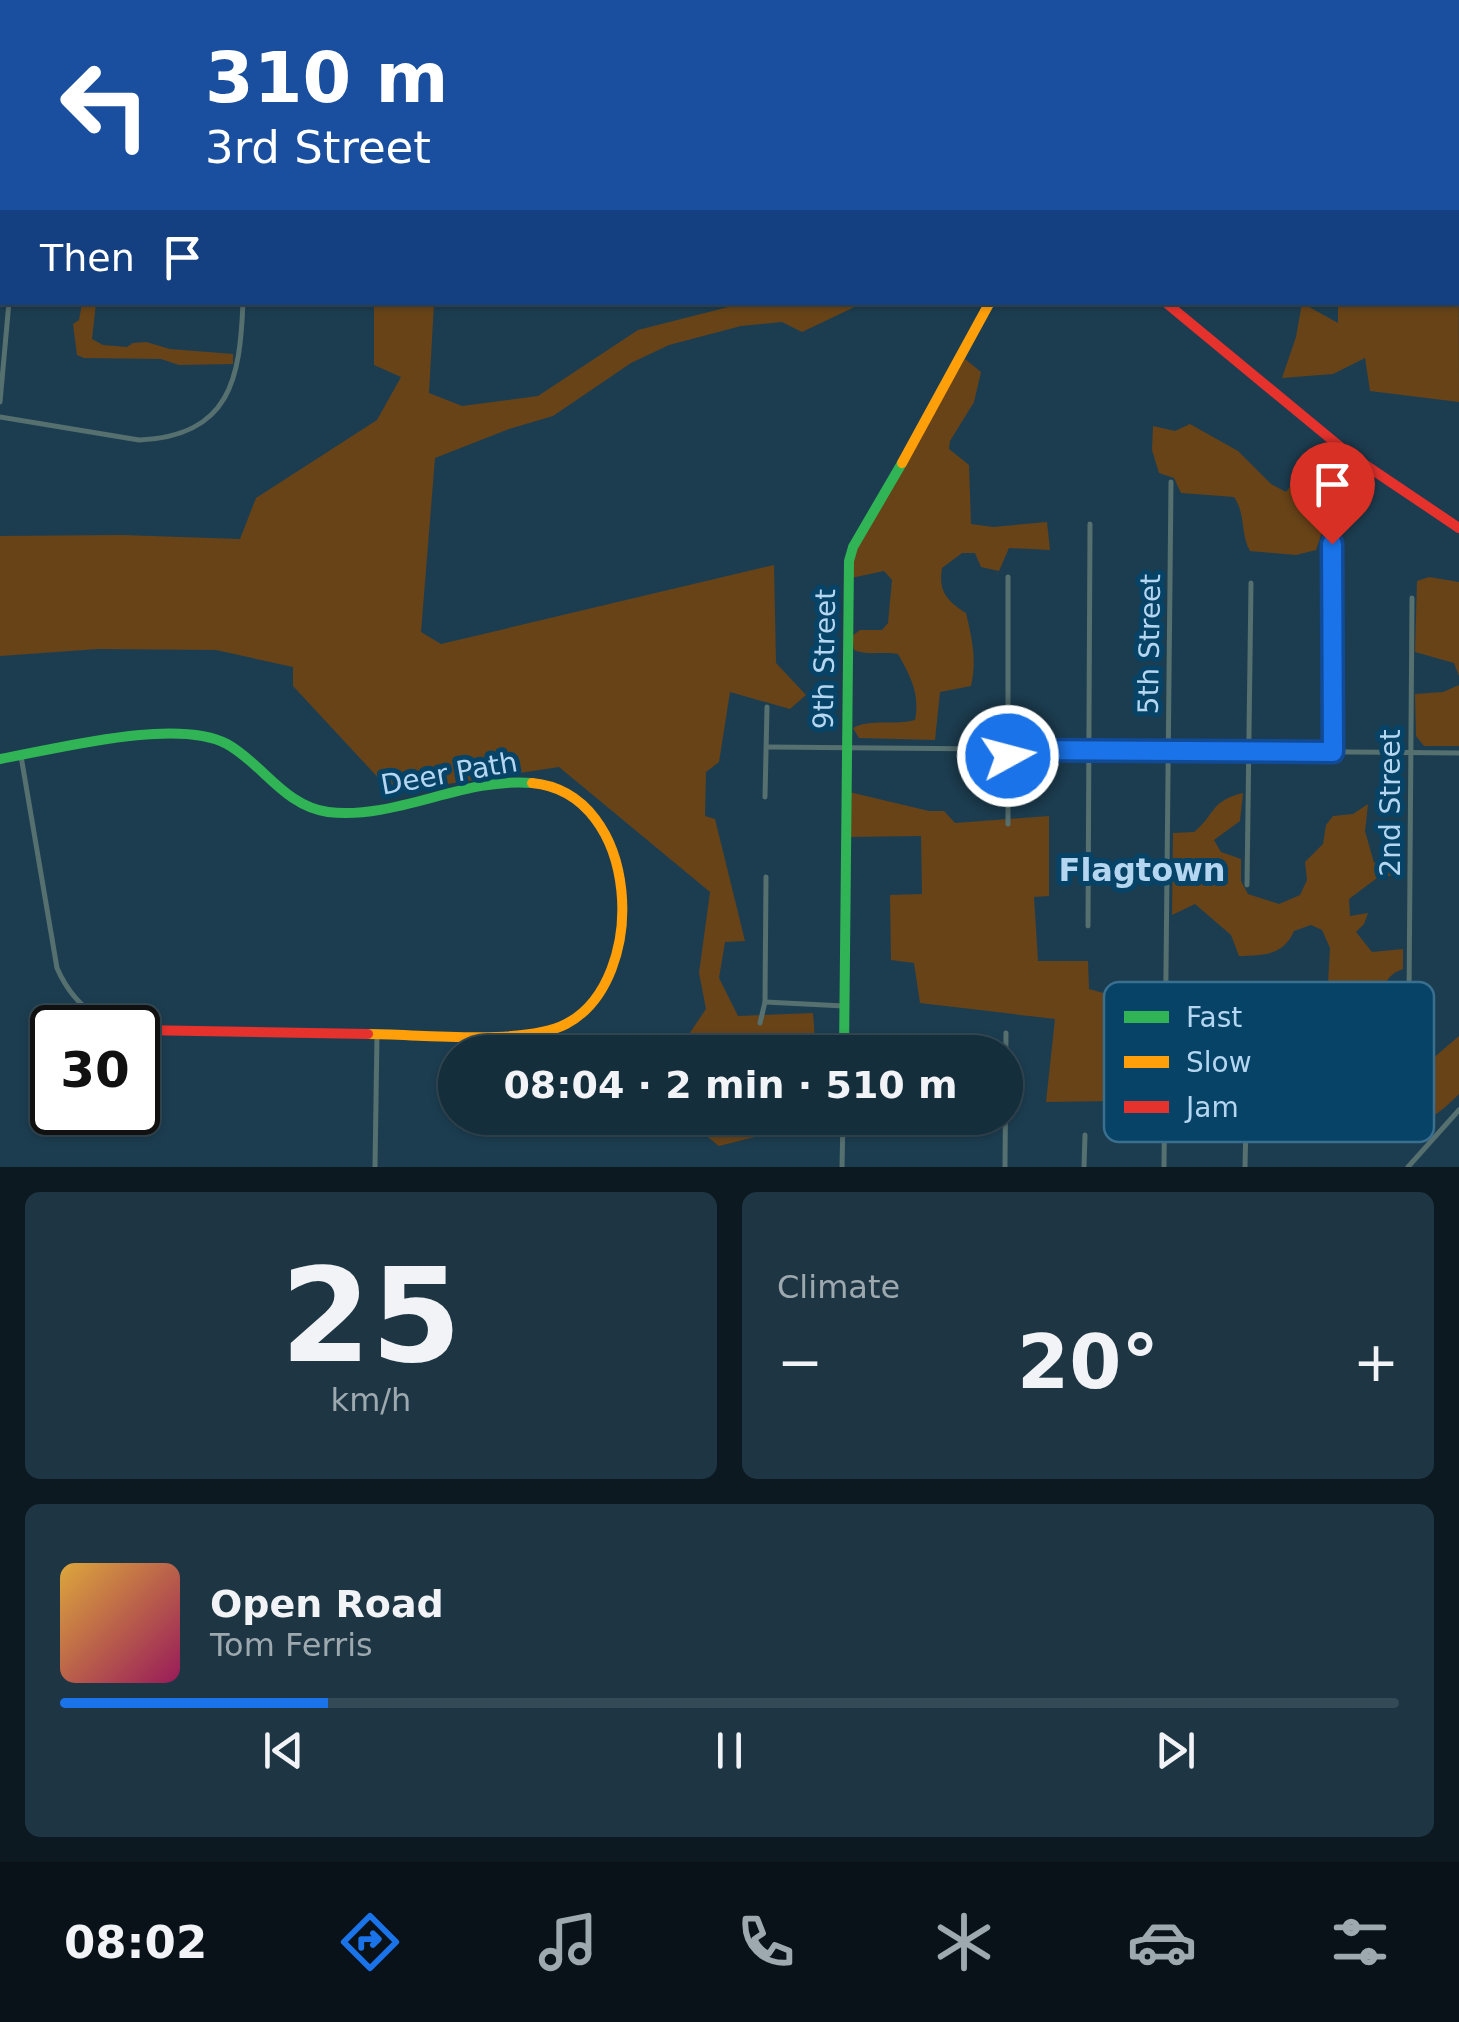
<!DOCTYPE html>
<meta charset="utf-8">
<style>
:root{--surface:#152e3c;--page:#1e3643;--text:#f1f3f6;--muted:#9da8af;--line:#344a56;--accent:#1a73e8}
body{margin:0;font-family:"DejaVu Sans",sans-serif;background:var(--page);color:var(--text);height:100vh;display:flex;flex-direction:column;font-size:38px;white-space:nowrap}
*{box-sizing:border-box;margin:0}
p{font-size:32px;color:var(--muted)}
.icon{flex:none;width:55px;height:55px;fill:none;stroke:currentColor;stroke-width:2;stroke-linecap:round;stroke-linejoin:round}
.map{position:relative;height:1167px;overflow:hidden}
.side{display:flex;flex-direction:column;gap:25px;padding:25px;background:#0c1921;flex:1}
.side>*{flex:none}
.hud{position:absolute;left:0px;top:0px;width:1460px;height:305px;box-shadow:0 2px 8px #0004,0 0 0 2px var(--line);background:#1a4fa0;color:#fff;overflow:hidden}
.speed{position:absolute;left:30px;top:1005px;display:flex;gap:20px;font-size:50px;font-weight:700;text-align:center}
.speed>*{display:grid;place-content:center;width:130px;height:130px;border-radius:50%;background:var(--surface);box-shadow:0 2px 8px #0004,0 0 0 2px var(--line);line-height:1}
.speed .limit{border:5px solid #111;border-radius:15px;background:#fff;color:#111}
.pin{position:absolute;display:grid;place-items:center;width:85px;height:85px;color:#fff;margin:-102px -42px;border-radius:50% 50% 50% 0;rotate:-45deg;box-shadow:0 0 10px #0007}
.pin .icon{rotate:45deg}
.me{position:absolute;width:110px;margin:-55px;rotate:83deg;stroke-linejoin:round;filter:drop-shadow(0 0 8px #0008)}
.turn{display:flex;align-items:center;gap:35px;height:210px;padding:0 40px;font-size:45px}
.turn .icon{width:130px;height:130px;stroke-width:2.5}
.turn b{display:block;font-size:70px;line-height:85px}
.then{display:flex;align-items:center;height:95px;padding:0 40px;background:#0003;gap:20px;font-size:38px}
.big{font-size:75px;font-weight:700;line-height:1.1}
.side .tile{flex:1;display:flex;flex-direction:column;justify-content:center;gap:15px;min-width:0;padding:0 35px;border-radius:15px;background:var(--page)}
.side .dial{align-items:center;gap:0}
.dial b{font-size:130px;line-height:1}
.song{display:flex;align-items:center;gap:30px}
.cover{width:120px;height:120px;border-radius:15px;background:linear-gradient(135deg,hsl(40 70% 55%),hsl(330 70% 35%))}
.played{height:10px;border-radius:5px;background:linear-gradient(90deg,var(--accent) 20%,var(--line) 20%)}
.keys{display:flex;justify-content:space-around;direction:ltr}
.heat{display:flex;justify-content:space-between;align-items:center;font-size:55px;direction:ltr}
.side .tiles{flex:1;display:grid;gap:25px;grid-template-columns:1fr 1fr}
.tile:last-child{grid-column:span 2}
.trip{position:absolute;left:438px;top:1035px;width:585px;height:100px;border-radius:50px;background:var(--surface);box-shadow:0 2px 8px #0004,0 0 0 2px var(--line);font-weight:700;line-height:100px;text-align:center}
.tabs{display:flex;height:160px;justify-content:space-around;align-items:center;background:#081218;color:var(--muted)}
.tabs .icon{width:70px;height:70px}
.tabs .current{color:var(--accent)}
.tabs b{font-size:45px;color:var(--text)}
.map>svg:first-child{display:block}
.green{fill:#684318}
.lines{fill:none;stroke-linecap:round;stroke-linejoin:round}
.street{stroke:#566f6f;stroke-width:5}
.fast{stroke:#30b455;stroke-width:10}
.slow{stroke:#ff9f0a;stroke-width:10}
.jam{stroke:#e5322d;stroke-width:10}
.route-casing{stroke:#114b97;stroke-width:25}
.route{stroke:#1a73e8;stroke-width:18}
.labels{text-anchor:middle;stroke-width:10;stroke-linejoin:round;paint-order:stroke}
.street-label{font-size:28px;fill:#b4d6f1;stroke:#064366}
.quarter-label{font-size:32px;font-weight:bold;fill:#b4d6f1;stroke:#064366}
.key{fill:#064366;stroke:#3a6f90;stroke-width:2.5}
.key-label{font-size:28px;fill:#b4d6f1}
</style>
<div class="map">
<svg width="1459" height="1167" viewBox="0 0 1459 1167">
<rect width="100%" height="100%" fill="#1c3d50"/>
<g class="green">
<polygon points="1458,44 1459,402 1370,391 1365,358 1333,374 1282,378 1296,337 1302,303 1338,323 1338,303 1458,302"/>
<polygon points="82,303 96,303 92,339 103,345 127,347 133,343 146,342 170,349 233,354 233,364 179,365 161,359 84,358 77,355 73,324 79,320"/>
<polygon points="374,303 434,303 429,393 462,406 538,396 638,330 744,303 863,303 802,332 782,322 741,326 669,345 631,363 553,416 509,429 435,458 421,632 441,644 774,565 776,663 806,695 790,709 730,692 719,762 706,772 705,816 715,819 745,941 725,942 719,978 738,1016 813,1013 816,1052 681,1052 685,1040 706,1009 699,973 710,892 559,767 414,789 383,783 293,686 293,667 216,650 98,649 0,656 0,536 122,535 240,539 256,498 377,420 401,377 374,365"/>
<path d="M965 359 981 372 974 402 950 441 949 449 969 465 971 524 993 527 1047 522 1050 550 1009 548 999 571 981 567 975 553H962L942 568C938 591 947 601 966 613 972 639 977 659 971 686L940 692 935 740 859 738 853 728C871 718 895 726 915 720 920 694 911 677 898 654 883 651 867 656 854 650L852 636 860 630H882L888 623 892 580 884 571 851 578V561L856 546Z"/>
<path d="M1190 424 1238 451 1271 484 1286 492 1301 472 1334 452 1352 467 1337 489 1316 550 1296 555 1250 551C1240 533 1246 514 1234 497L1181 493 1174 478 1159 473 1152 450 1153 426 1175 431Z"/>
<polygon points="1429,577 1459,582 1459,676 1454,663 1415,652 1417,581"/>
<polygon points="1459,685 1459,746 1424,746 1416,736 1415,694 1443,692"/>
<polygon points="845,791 929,811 944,811 955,823 1049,816 1049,896 1034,897 1038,961 1088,961 1089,989 1158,1008 1109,1026 1125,1053 1112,1101 1046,1102 1055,1019 920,1003 914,963 891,960 890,895 922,894 921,836 847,837"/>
<path d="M1243 793 1240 821 1214 840 1221 852 1241 859V881L1248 894 1279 904 1300 895 1307 880 1305 862 1323 844 1326 825 1333 816 1353 814 1368 804 1365 831 1374 863 1403 852 1405 873 1377 878 1349 899 1350 916 1368 913 1364 924 1356 932 1372 952 1403 949V969C1386 975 1384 985 1381 1002L1346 1004 1327 1001 1330 948 1322 930 1311 925 1294 931C1283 956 1264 955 1239 956L1231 935 1195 904 1172 915 1173 833 1194 832C1216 814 1210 801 1243 793Z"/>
<path d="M1459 1036V1094C1427 1126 1416 1127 1373 1120L1404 1083Z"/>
<polygon points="573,1118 757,1118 755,1137 719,1146 692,1124 563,1125"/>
</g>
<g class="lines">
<g class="street">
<polyline points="113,0 119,2"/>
<polyline points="369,0 369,2"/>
<polyline points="0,227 2,232"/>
<polyline points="0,402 9,302"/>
<path d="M0 417 139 440C231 436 240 378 243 302"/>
<polyline points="1332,544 1333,750"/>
<polyline points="767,747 1459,753"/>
<path d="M21 756 57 968C70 998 91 1018 122 1028"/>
<polyline points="765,797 767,707"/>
<polyline points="1008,824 1008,577"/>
<polyline points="1247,885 1251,583"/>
<polyline points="1088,926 1090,524"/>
<polyline points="765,1002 844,1006"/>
<polyline points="1166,1008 1397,1011 1405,1008 1409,1001 1412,598"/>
<polyline points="760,1023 765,1002 766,877"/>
<polyline points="375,1167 377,1034"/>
<polyline points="842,1167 843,1118"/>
<polyline points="1005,1167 1006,1033"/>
<polyline points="1084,1167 1085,1135"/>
<polyline points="1164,1167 1171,482"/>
<polyline points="1245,1167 1246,1124"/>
<polyline points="1408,1167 1459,1110"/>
</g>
<g class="fast">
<polyline points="807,0 810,2"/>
<path d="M0 759C56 749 177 717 227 744 263 764 284 806 328 812 397 820 463 777 532 783"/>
<polyline points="844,1052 849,561 853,547 902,463"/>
</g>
<g class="slow">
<polyline points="902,463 990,302"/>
<path d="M368 1034C419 1034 524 1046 566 1024 650 980 641 793 532 783"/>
</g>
<g class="jam">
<polyline points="1458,0 1459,8"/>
<polyline points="1165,302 1349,454 1459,528"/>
<polyline points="138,1030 368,1034"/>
</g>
</g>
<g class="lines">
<g class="route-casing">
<polyline id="route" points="1008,756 1008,750 1333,752 1332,544"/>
</g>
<use href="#route" class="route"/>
</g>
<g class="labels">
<g class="street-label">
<text transform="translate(1149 644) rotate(-89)" y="10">5th Street</text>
<text transform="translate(824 659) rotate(-89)" y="10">9th Street</text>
<text transform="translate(449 773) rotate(-10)" y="10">Deer Path</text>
<text transform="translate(1390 803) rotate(-90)" y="10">2nd Street</text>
</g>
<g class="quarter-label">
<text x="1142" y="881">Flagtown</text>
</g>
</g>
<rect x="1104" y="982" width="330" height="160" rx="15" class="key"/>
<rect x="1124" y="1011" width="45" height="12" fill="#30b455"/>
<rect x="1124" y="1056" width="45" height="12" fill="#ff9f0a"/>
<rect x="1124" y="1101" width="45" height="12" fill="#e5322d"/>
<g class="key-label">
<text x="1186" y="1027">Fast</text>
<text x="1186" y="1072">Slow</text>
<text x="1186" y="1117">Jam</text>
</g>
</svg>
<div class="speed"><div class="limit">30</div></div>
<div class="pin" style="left:1332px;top:544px;background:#d93025"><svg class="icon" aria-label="arrive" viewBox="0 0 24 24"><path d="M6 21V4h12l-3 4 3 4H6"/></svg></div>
<svg class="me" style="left:1008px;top:756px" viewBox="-20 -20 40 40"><circle r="17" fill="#1a73e8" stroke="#fff" stroke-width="3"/><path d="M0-11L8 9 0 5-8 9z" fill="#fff"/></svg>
<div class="trip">08:04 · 2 min · 510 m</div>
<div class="hud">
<div class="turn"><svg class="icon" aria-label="left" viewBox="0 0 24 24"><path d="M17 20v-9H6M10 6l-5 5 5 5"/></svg><div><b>310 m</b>3rd Street</div></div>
<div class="then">Then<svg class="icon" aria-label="arrive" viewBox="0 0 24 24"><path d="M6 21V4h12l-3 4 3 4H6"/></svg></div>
</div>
</div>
<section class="side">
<div class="tiles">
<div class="tile dial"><b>25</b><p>km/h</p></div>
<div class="tile"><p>Climate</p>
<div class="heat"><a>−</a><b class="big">20°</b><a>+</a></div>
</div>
<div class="tile">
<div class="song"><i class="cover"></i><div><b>Open Road</b><p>Tom Ferris</p></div></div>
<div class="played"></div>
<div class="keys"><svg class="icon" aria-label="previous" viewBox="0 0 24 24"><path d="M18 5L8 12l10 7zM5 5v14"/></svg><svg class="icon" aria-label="pause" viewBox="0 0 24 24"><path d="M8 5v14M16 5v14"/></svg><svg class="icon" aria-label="next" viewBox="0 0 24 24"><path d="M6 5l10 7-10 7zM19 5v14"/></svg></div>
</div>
</div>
</section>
<nav class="tabs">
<b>08:02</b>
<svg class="icon current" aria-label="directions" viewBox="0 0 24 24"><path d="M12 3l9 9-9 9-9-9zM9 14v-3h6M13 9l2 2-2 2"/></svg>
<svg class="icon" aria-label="music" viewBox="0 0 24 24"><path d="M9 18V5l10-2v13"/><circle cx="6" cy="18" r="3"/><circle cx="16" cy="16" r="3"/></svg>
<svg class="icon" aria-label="phone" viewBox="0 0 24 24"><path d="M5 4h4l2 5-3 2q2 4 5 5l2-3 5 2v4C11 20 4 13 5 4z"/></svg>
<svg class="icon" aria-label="climate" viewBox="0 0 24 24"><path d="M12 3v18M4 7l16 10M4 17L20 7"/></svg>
<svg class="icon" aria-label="car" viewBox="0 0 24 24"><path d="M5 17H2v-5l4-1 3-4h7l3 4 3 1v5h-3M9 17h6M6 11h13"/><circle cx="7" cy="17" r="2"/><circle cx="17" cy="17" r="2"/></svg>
<svg class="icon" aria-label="filters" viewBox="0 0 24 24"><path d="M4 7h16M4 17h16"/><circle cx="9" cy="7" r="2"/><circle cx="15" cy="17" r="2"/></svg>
</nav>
